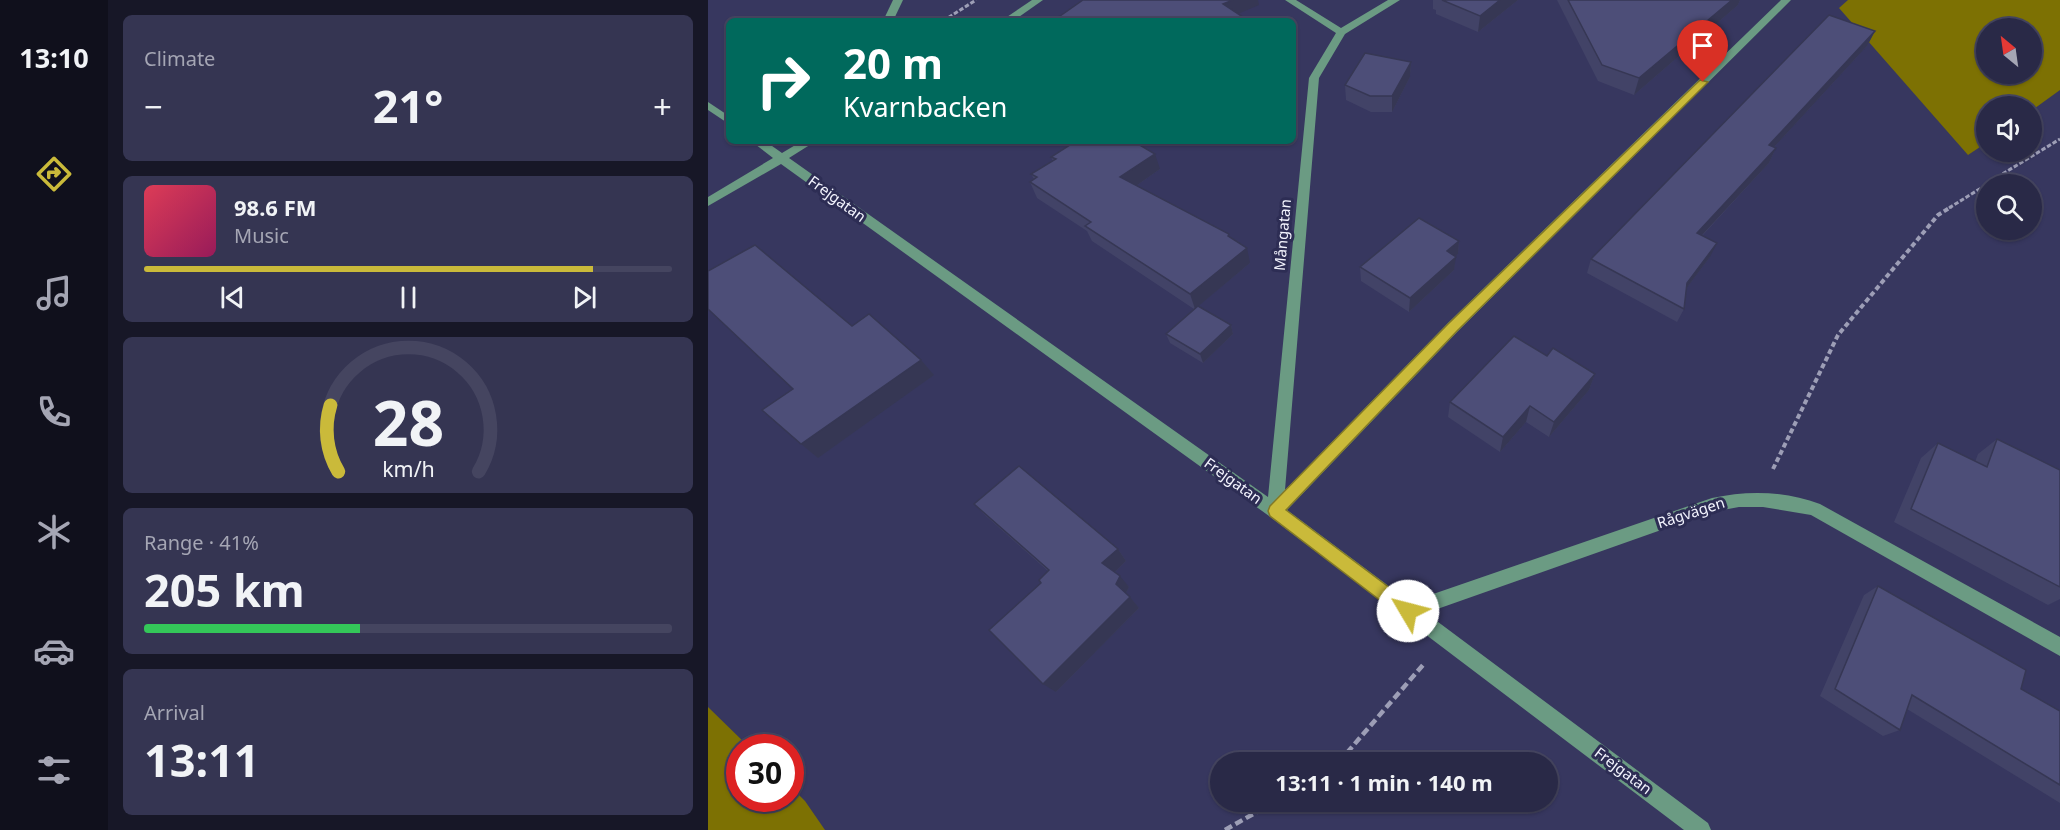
<!DOCTYPE html>
<meta charset="utf-8">
<style>
:root{--surface:#292947;--page:#353552;--text:#f1f3f6;--muted:#a5a6b4;--line:#454560;--accent:#caba3a}
body{margin:0;font-family:"Noto Sans",sans-serif;background:var(--page);color:var(--text);height:100vh;display:flex;flex-direction:column;font-size:22px;white-space:nowrap}
*{box-sizing:border-box;margin:0}
p{font-size:20px;color:var(--muted)}
.icon{flex:none;width:33px;height:33px;fill:none;stroke:currentColor;stroke-width:2;stroke-linecap:round;stroke-linejoin:round}
.map{position:relative;flex:1;overflow:hidden}
.sheet{display:flex;flex-direction:column;gap:15px;padding:15px;background:#171727;width:600px}
.sheet>*{flex:none}
.banner{position:absolute;left:18px;top:18px;width:570px;height:126px;border-radius:9px;box-shadow:0 2px 4px #0004,0 0 0 2px var(--line);background:#00695c;color:#fff;overflow:hidden}
.needle{width:39px;rotate:331deg}
.controls{position:absolute;left:1268px;top:18px;display:grid;gap:12px}
.controls a{display:grid;place-items:center;width:66px;height:66px;border-radius:50%;background:var(--surface);box-shadow:0 2px 4px #0004,0 0 0 2px var(--line);font-size:30px}
.speed{position:absolute;left:18px;top:734px;display:flex;gap:12px;font-size:30px;font-weight:700;text-align:center}
.speed>*{display:grid;place-content:center;width:78px;height:78px;border-radius:50%;background:var(--surface);box-shadow:0 2px 4px #0004,0 0 0 2px var(--line);line-height:1}
.speed .limit{border:9px solid #d22;background:#fff;color:#111}
.pin{position:absolute;display:grid;place-items:center;width:51px;height:51px;color:#fff;margin:-62px -26px;border-radius:50% 50% 50% 0;rotate:-45deg;box-shadow:0 0 6px #0007}
.pin .icon{rotate:45deg}
.me{position:absolute;width:66px;margin:-33px;rotate:307deg;stroke-linejoin:round;filter:drop-shadow(0 0 4px #0008)}
.turn{display:flex;align-items:center;gap:21px;height:126px;padding:0 18px;font-size:27px}
.turn .icon{width:78px;height:78px;stroke-width:2.5}
.turn b{display:block;font-size:42px;line-height:51px}
.big{font-size:45px;font-weight:700;line-height:1.1}
.sheet .tile{flex:1;display:flex;flex-direction:column;justify-content:center;gap:9px;min-width:0;padding:0 21px;border-radius:9px;background:var(--page)}
.sheet .dial{align-items:center;gap:0}
.dial svg{height:156px;overflow:visible;fill:none;stroke:var(--line);stroke-width:7;stroke-linecap:round;text-anchor:middle}
.dial text{fill:var(--text);stroke:none}
.song{display:flex;align-items:center;gap:18px}
.cover{width:72px;height:72px;border-radius:9px;background:linear-gradient(135deg,hsl(350 70% 55%),hsl(330 70% 35%))}
.played{height:6px;border-radius:3px;background:linear-gradient(90deg,var(--accent) 85%,var(--line) 85%)}
.keys{display:flex;justify-content:space-around;direction:ltr}
.heat{display:flex;justify-content:space-between;align-items:center;font-size:33px;direction:ltr}
.charge{height:9px;border-radius:4px;background:linear-gradient(90deg,#34c759 41%,var(--line) 0)}
.trip{position:absolute;left:502px;top:752px;width:348px;height:60px;border-radius:30px;background:var(--surface);box-shadow:0 2px 4px #0004,0 0 0 2px var(--line);font-weight:700;line-height:60px;text-align:center}
main{display:flex;flex:1;min-height:0}
.tab-bar{display:flex;flex-direction:column;width:108px;justify-content:space-around;align-items:center;background:#10101c;color:var(--muted)}
.tab-bar .icon{width:42px;height:42px}
.tab-bar .selected{color:var(--accent)}
.tab-bar b{font-size:27px;color:var(--text)}
.map>svg:first-child{display:block}
.forest{fill:#7d7103;fill-rule:evenodd}
.lines{fill:none;stroke-linecap:round;stroke-linejoin:round}
.path-far2{stroke:#9d9eb6;stroke-width:3;stroke-dasharray:4.5 2;stroke-linecap:butt}
.path-far1{stroke:#9d9eb6;stroke-width:4;stroke-dasharray:5 3;stroke-linecap:butt}
.path{stroke:#9d9eb6;stroke-width:4.5;stroke-dasharray:8 4;stroke-linecap:butt}
.minor{fill:#6b9b83;fill-rule:evenodd}
.wall{fill:#424367}
.shaded-wall{fill:#363754}
.building{fill:#4d4e78;stroke:#363754;stroke-width:1.5}
.route{fill:#caba3a;stroke:#837926;stroke-width:1.5}
.labels{text-anchor:middle;stroke-width:6;stroke-linejoin:round;paint-order:stroke}
.street-label{font-size:15px;fill:#f3f4fe;stroke:#2d2d54}
</style>
<main>
<nav class="tab-bar">
<b>13:10</b>
<svg class="icon selected" aria-label="directions" viewBox="0 0 24 24"><path d="M12 3l9 9-9 9-9-9zM9 14v-3h6M13 9l2 2-2 2"/></svg>
<svg class="icon" aria-label="music" viewBox="0 0 24 24"><path d="M9 18V5l10-2v13"/><circle cx="6" cy="18" r="3"/><circle cx="16" cy="16" r="3"/></svg>
<svg class="icon" aria-label="phone" viewBox="0 0 24 24"><path d="M5 4h4l2 5-3 2q2 4 5 5l2-3 5 2v4C11 20 4 13 5 4z"/></svg>
<svg class="icon" aria-label="climate" viewBox="0 0 24 24"><path d="M12 3v18M4 7l16 10M4 17L20 7"/></svg>
<svg class="icon" aria-label="car" viewBox="0 0 24 24"><path d="M5 17H2v-5l4-1 3-4h7l3 4 3 1v5h-3M9 17h6M6 11h13"/><circle cx="7" cy="17" r="2"/><circle cx="17" cy="17" r="2"/></svg>
<svg class="icon" aria-label="filters" viewBox="0 0 24 24"><path d="M4 7h16M4 17h16"/><circle cx="9" cy="7" r="2"/><circle cx="15" cy="17" r="2"/></svg>
</nav>
<section class="sheet">
<div class="tile"><p>Climate</p>
<div class="heat"><a>−</a><b class="big">21°</b><a>+</a></div>
</div>
<div class="tile">
<div class="song"><i class="cover"></i><div><b>98.6 FM</b><p>Music</p></div></div>
<div class="played"></div>
<div class="keys"><svg class="icon" aria-label="previous" viewBox="0 0 24 24"><path d="M18 5L8 12l10 7zM5 5v14"/></svg><svg class="icon" aria-label="pause" viewBox="0 0 24 24"><path d="M8 5v14M16 5v14"/></svg><svg class="icon" aria-label="next" viewBox="0 0 24 24"><path d="M6 5l10 7-10 7zM19 5v14"/></svg></div>
</div>
<div class="tile dial"><svg viewBox="0 0 100 80">
<path d="M14 69A42 42 0 1 1 86 69"/>
<path d="M14 69A42 42 0 0 1 10 35" stroke="#caba3a"/>
<text x="50" y="56" font-size="32" font-weight="700">28</text>
<text x="50" y="72" font-size="11">km/h</text>
</svg></div>
<div class="tile"><p>Range · 41%</p><b class="big">205 km</b><div class="charge"></div></div>
<div class="tile"><p>Arrival</p><b class="big">13:11</b></div>
</section>
<div class="map">
<svg width="1352" height="830" viewBox="0 0 1352 830">
<rect width="100%" height="100%" fill="#37375f"/>
<g class="forest">
<path d="M1140 0H1352V90L1323 111V106H1278V143L1260 155 1131 8ZM1278 28H1323V74H1278Z"/>
<polygon points="0,707 41,747 32,747 32,798 82,798 83,787 97,801 117,830 0,830"/>
</g>
<g class="lines">
<g class="path-far2">
<polyline points="235,21 268,0"/>
<polyline points="1278,184 1352,139"/>
<polyline points="1241,208 1278,185"/>
</g>
<polyline class="path-far1" points="1065,469 1130,335 1230,215 1243,207"/>
<g class="path">
<polyline points="631,762 715,665"/>
<polyline points="517,830 568,801"/>
</g>
<g class="minor">
<polygon points="185,0 195,0 185,21 175,21"/>
<polygon points="324,0 335,0 305,21 293,21"/>
<path d="M577 0H588L633 28 680 0H692L637 34 611 78 577 490 740 323 1073 0H1083L750 331 579 510 702 602 1004 498C1040 490 1077 491 1112 504L1352 637V656L1103 515 1055 507H1031L1004 512 718 613 1000 823 1003 830H976L561 516 73 164 0 206V197L65 158 43 141H57L74 153 94 141H108L81 158 560 497 601 78 628 33Z"/>
<polygon points="0,102 21,116 21,124 0,110"/>
</g>
</g>
<g class="wall">
<polygon points="725,0 810,0 770,32 728,14 728,10 725,9"/>
<polygon points="849,0 1032,0 1030,5 926,95 890,81"/>
<polygon points="1167,31 1159,46 1066,147 1068,148 1061,163 994,236 1002,257 978,289 976,309 969,322 879,273 883,259"/>
<polygon points="703,62 702,77 684,112 663,112 638,100 637,85"/>
<polygon points="343,157 452,169 428,186 522,238 542,263 490,306 523,325 525,334 495,363 462,343 458,334 486,309 384,241 379,231 329,198 322,182 326,179 323,174 345,161"/>
<polygon points="751,241 750,254 747,256 746,270 701,312 653,281 652,267"/>
<polygon points="839,356 887,374 881,390 841,437 818,422 792,452 740,417 742,402"/>
<polygon points="1289,439 1352,470 1352,599 1340,605 1186,522 1213,458 1230,443 1267,462 1270,454"/>
<polygon points="266,504 410,549 418,561 407,572 421,587 418,593 431,608 348,692 333,583 340,571 279,517"/>
<polygon points="1170,586 1313,689 1352,711 1352,803 1199,709 1192,730 1175,736 1112,696 1156,595"/>
</g>
<g class="shaded-wall">
<polygon points="525,0 550,0 551,5 518,19 515,4"/>
<polygon points="792,0 810,0 770,32 772,16"/>
<polygon points="1024,0 1032,0 1030,5 926,95 931,78"/>
<polygon points="1167,31 1159,46 1054,160 1061,145"/>
<polygon points="703,62 702,77 684,112 684,96"/>
<polygon points="1068,148 1061,163 982,248 989,233"/>
<polygon points="447,154 452,169 418,193 412,177"/>
<polygon points="751,241 750,254 738,265 739,251"/>
<polygon points="1009,243 1002,257 972,297 979,283"/>
<polygon points="539,248 542,263 487,309 482,294"/>
<polygon points="748,257 746,270 701,312 702,298"/>
<polygon points="523,325 525,334 495,363 492,354"/>
<polygon points="213,360 226,375 110,458 93,444"/>
<polygon points="887,374 881,390 841,437 846,422"/>
<polygon points="822,406 818,422 792,452 795,437"/>
<polygon points="410,549 418,561 404,575 394,563"/>
<polygon points="412,576 421,587 417,595 408,584"/>
<polygon points="422,597 431,608 348,692 335,684"/>
</g>
<g class="building">
<polygon points="375,0 525,0 515,4 541,21 345,21"/>
<polygon points="734,0 792,0 772,16"/>
<polygon points="860,0 1024,0 931,78 894,65"/>
<polygon points="1121,15 1167,31 1061,145 1068,148 989,233 1009,243 979,283 976,309 883,259"/>
<polygon points="657,53 703,62 684,96 662,96 637,85"/>
<polygon points="368,141 425,141 447,154 412,177 521,234 520,236 539,248 482,294 377,226 383,222 322,182 329,177 323,174 348,159 343,157"/>
<polygon points="711,218 751,241 739,251 748,257 702,298 652,267"/>
<polygon points="47,245 144,326 161,314 213,360 93,444 54,410 85,389 0,309 0,271"/>
<polygon points="490,306 523,325 492,354 458,334"/>
<polygon points="806,336 839,356 845,348 887,374 846,422 822,406 795,437 742,402"/>
<polygon points="1289,439 1352,470 1352,587 1203,509 1230,443 1279,467"/>
<polygon points="311,466 410,549 394,563 412,576 408,584 422,597 335,684 281,630 333,583 331,580 341,570 266,504"/>
<polygon points="1170,586 1318,670 1313,689 1352,711 1352,785 1204,695 1192,730 1127,689"/>
</g>
<polygon class="route" points="992,80 1000,82 749,331 578,510 706,606 708,611 706,617 700,619 694,617 562,516 560,511 562,506 740,324"/>
<g class="labels">
<g class="street-label">
<text transform="translate(129 199) rotate(36)" y="5">Frejgatan</text>
<text transform="translate(575 235) rotate(-85)" y="5">Mångatan</text>
<text transform="translate(525 481) rotate(36)" y="5">Frejgatan</text>
<text transform="translate(983 513) rotate(-18)" y="5">Rågvägen</text>
<text transform="translate(915 771) rotate(37)" y="5">Frejgatan</text>
</g>
</g>
</svg>
<div class="controls">
<a><svg class="needle" viewBox="-14 -14 28 28"><path d="M0-13l5 13h-10z" fill="#e53935"/><path d="M0 13l5-13h-10z" fill="#a5a6b4"/></svg></a>
<a><svg class="icon" aria-label="sound" viewBox="0 0 24 24"><path d="M4 9h4l5-4v14l-5-4H4zM17 9q2 3 0 6"/></svg></a>
<a><svg class="icon" aria-label="search" viewBox="0 0 24 24"><circle cx="10" cy="10" r="6"/><path d="M15 15l6 6"/></svg></a>
</div>
<div class="speed"><div class="limit">30</div></div>
<div class="pin" style="left:995px;top:82px;background:#d93025"><svg class="icon" aria-label="arrive" viewBox="0 0 24 24"><path d="M6 21V4h12l-3 4 3 4H6"/></svg></div>
<svg class="me" style="left:700px;top:611px" viewBox="-20 -20 40 40"><circle r="19" fill="#fff"/><path d="M0-13L10 11 0 6-10 11z" fill="#caba3a"/></svg>
<div class="trip">13:11 · 1 min · 140 m</div>
<div class="banner">
<div class="turn"><svg class="icon" aria-label="right" viewBox="0 0 24 24"><path d="M7 20v-9h11M14 6l5 5-5 5"/></svg><div><b>20 m</b>Kvarnbacken</div></div>
</div>
</div>
</main>
